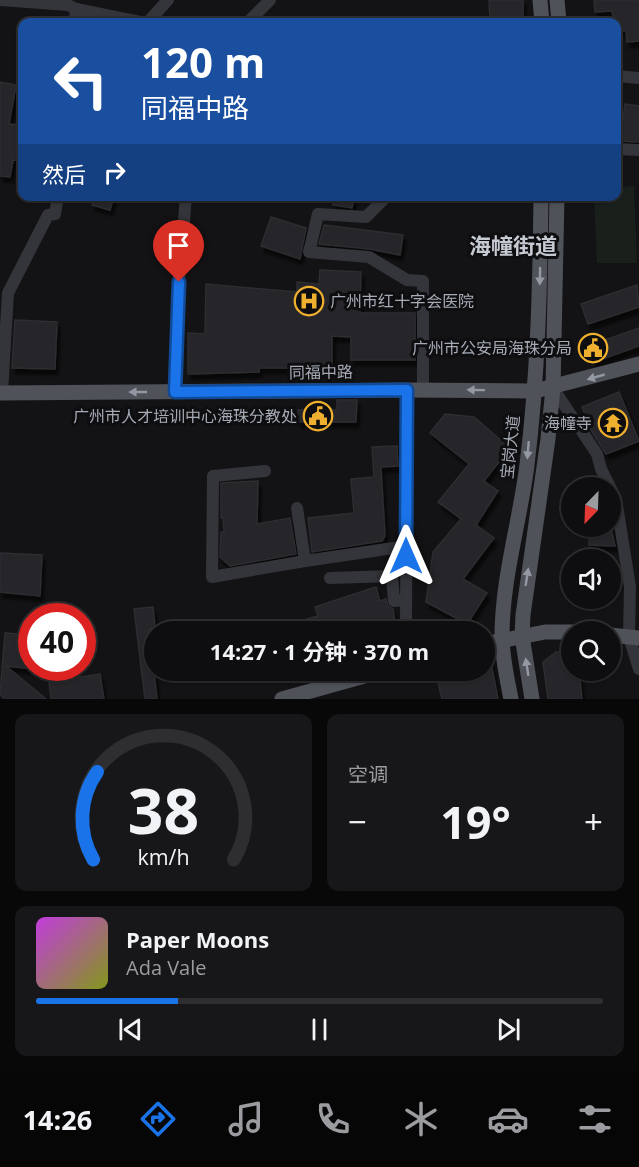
<!DOCTYPE html>
<html lang="zh">
<meta charset="utf-8">
<style>
:root{--surface:#0e0e10;--page:#171719;--text:#f1f3f6;--muted:#9b9c9f;--line:#2e2e30;--accent:#1a73e8}
body{margin:0;font-family:"Open Sans","Noto Sans SC",sans-serif;background:var(--page);color:var(--text);height:100vh;display:flex;flex-direction:column;font-size:22px;white-space:nowrap}
*{box-sizing:border-box;margin:0}
p{font-size:20px;color:var(--muted)}
.icon{flex:none;width:33px;height:33px;fill:none;stroke:currentColor;stroke-width:2;stroke-linecap:round;stroke-linejoin:round}
.map{position:relative;height:699px;overflow:hidden}
.panel{display:flex;flex-direction:column;gap:15px;padding:15px;background:#080809;flex:1}
.panel>*{flex:none}
.top-card{position:absolute;left:18px;top:18px;width:603px;height:183px;border-radius:12px;box-shadow:0 2px 4px #0004,0 0 0 2px var(--line);background:#1a4fa0;color:#fff;overflow:hidden}
.needle{width:39px;rotate:203deg}
.tools{position:absolute;left:561px;top:477px;display:grid;gap:12px}
.tools a{display:grid;place-items:center;width:60px;height:60px;border-radius:50%;background:var(--surface);box-shadow:0 2px 4px #0004,0 0 0 2px var(--line);font-size:30px}
.speed{position:absolute;left:18px;top:603px;display:flex;gap:12px;font-size:30px;font-weight:700;text-align:center}
.speed>*{display:grid;place-content:center;width:78px;height:78px;border-radius:50%;background:var(--surface);box-shadow:0 2px 4px #0004,0 0 0 2px var(--line);line-height:1}
.speed .limit{border:9px solid #d22;background:#fff;color:#111}
.pin{position:absolute;display:grid;place-items:center;width:51px;height:51px;color:#fff;margin:-62px -26px;border-radius:50% 50% 50% 0;rotate:-45deg;box-shadow:0 0 6px #0007}
.pin .icon{rotate:45deg}
.me{position:absolute;width:66px;margin:-33px;rotate:0deg;stroke-linejoin:round;filter:drop-shadow(0 0 4px #0008)}
.turn{display:flex;align-items:center;gap:21px;height:126px;padding:0 24px;font-size:27px}
.turn .icon{width:78px;height:78px;stroke-width:2.5}
.turn b{display:block;font-size:42px;line-height:51px}
.then{display:flex;align-items:center;height:57px;padding:0 24px;background:#0003;gap:12px;font-size:22px}
.big{font-size:45px;font-weight:700;line-height:1.1}
.panel .tile{flex:1;display:flex;flex-direction:column;justify-content:center;gap:9px;min-width:0;padding:0 21px;border-radius:12px;background:var(--page)}
.panel .dial{align-items:center;gap:0}
.dial svg{height:156px;overflow:visible;fill:none;stroke:var(--line);stroke-width:7;stroke-linecap:round;text-anchor:middle}
.dial text{fill:var(--text);stroke:none}
.song{display:flex;align-items:center;gap:18px}
.cover{width:72px;height:72px;border-radius:9px;background:linear-gradient(135deg,hsl(290 70% 55%),hsl(70 70% 35%))}
.played{height:6px;border-radius:3px;background:linear-gradient(90deg,var(--accent) 25%,var(--line) 25%)}
.keys{display:flex;justify-content:space-around;direction:ltr}
.heat{display:flex;justify-content:space-between;align-items:center;font-size:33px;direction:ltr}
.panel .tiles{flex:1;display:grid;gap:15px;grid-template-columns:1fr 1fr}
.tile:last-child{grid-column:span 2}
.trip{position:absolute;left:144px;top:621px;width:351px;height:60px;border-radius:30px;background:var(--surface);box-shadow:0 2px 4px #0004,0 0 0 2px var(--line);font-weight:700;line-height:60px;text-align:center}
.dock{display:flex;height:96px;justify-content:space-around;align-items:center;background:#060606;color:var(--muted)}
.dock .icon{width:42px;height:42px}
.dock .active{color:var(--accent)}
.dock b{font-size:27px;color:var(--text)}
.map>svg:first-child{display:block}
.green{fill:#191f1a}
.building{fill:#262629;stroke:#2d2d31;stroke-width:1.5;filter:url(#shadow)}
.lines{fill:none;stroke-linecap:round;stroke-linejoin:round}
.minor{stroke:#34353a;stroke-width:12}
.major{stroke:#505259;stroke-width:15}
.oneway{fill:#9498a3}
.route-casing{stroke:#114b97;stroke-width:15}
.route{stroke:#1a73e8;stroke-width:10}
.labels{text-anchor:middle;stroke-width:6;stroke-linejoin:round;paint-order:stroke}
.poi-label{font-size:16px;fill:#a5aab5;stroke:#0e0e10;text-anchor:end}
.street-label{font-size:16px;fill:#a5aab5;stroke:#0e0e10}
.district-label{font-size:22px;font-weight:bold;fill:#c5c9d1;stroke:#0e0e10}
</style>
<div class="map">
<svg width="639" height="699" viewBox="0 0 639 699">
<defs>
<filter id="shadow"><feDropShadow dx="3" dy="5.5" stdDeviation="1.5" flood-color="#0009"/></filter>
</defs>
<rect width="100%" height="100%" fill="#131315"/>
<polygon class="green" points="634,186 637,263 597,263 594,197 616,196 617,187"/>
<g class="building">
<polygon points="489,0 523,0 523,16 490,20"/>
<polygon points="594,0 639,0 639,41 627,42 626,31 616,31 612,11 595,12"/>
<polygon points="0,82 16,85 9,124 22,125 22,161 13,160 10,177 0,176"/>
<polygon points="625,104 639,106 639,142 620,141"/>
<polygon points="94,196 114,196 110,210 92,205"/>
<polygon points="335,196 354,196 352,208 333,205"/>
<polygon points="271,217 306,228 300,259 261,246"/>
<polygon points="324,225 403,235 400,255 370,249 319,244"/>
<polygon points="320,270 361,272 360,313 415,313 415,360 351,360 351,337 332,336 332,368 259,368 259,372 188,374 188,333 205,334 206,284 297,292 297,282 319,284"/>
<polygon points="637,285 639,307 588,324 581,304"/>
<polygon points="15,320 57,322 55,369 12,368"/>
<polygon points="639,328 639,346 594,362 588,346"/>
<polygon points="619,392 639,441 606,454 592,432 582,407"/>
<polygon points="337,400 357,400 356,422 298,422 298,410 337,410"/>
<polygon points="445,414 474,417 510,448 484,481 498,491 476,525 494,538 463,579 487,593 467,624 426,602 433,552 461,519 438,502 469,464 430,433"/>
<polygon points="397,446 398,466 381,467 385,536 382,541 312,552 308,518 354,513 351,479 374,477 372,447"/>
<polygon points="258,481 257,524 290,518 296,554 230,566 220,557 221,532 224,532 223,518 221,518 221,483"/>
<polygon points="610,524 615,546 589,545 590,526 610,526"/>
<polygon points="0,553 42,555 40,596 0,592"/>
<polygon points="376,587 380,601 386,599 388,606 393,609 395,623 386,625 388,632 311,632 307,619 318,616 315,607"/>
<polygon points="153,607 155,627 149,629 157,699 145,699 134,609"/>
<polygon points="5,633 32,635 32,669 6,666 46,699 4,699 0,694"/>
<polygon points="556,652 572,652 572,670 579,670 582,699 548,699 543,662"/>
<polygon points="489,653 498,699 442,699 435,670 484,670 484,654"/>
<polygon points="100,674 104,699 51,699 49,682"/>
</g>
<g class="lines">
<g class="minor">
<polyline points="0,0 68,5 76,9"/>
<polyline points="75,22 76,9 140,22"/>
<polyline points="148,22 168,0"/>
<polyline points="248,22 270,0"/>
<polyline points="616,76 639,78"/>
<polyline points="616,149 639,150"/>
<polyline points="387,196 366,217 318,214 309,252 369,257 407,280 423,281 423,390"/>
<polyline points="553,388 597,454 601,469 616,499 630,587 629,637 639,669"/>
<polyline points="175,392 177,305 186,196"/>
<polyline points="2,393 8,293 48,215 55,214 58,196"/>
<polyline points="265,471 213,476 212,577 305,561"/>
<polyline points="297,508 305,561 407,546"/>
<polyline points="330,578 392,576 394,601 406,600"/>
<polyline points="406,632 407,390"/>
</g>
<g class="major">
<polyline points="540,0 542,22"/>
<polyline points="557,0 559,22"/>
<polyline points="0,393 407,390 535,391 639,364"/>
<polyline points="610,635 639,638"/>
<polyline points="484,644 545,632 572,632"/>
<polyline points="282,699 386,670"/>
<path d="M511 699C507 678 502 657 502 636 502 579 520 521 527 465 538 376 540 286 541 196"/>
<polyline points="532,699 522,636 523,615 548,439 553,388 557,196"/>
</g>
</g>
<defs><path id="oneway-solid" d="M-6-.8H1V-3.2L6.5 0L1 3.2V.8H-6Z" transform="scale(1.5)"/></defs>
<g class="oneway">
<use href="#oneway-solid" transform="translate(540 276) rotate(91)"/>
<use href="#oneway-solid" transform="translate(596 377) rotate(164)"/>
<use href="#oneway-solid" transform="translate(476 390) rotate(-179)"/>
<use href="#oneway-solid" transform="translate(138 392) rotate(180)"/>
<use href="#oneway-solid" transform="translate(528 450) rotate(95)"/>
<use href="#oneway-solid" transform="translate(527 577) rotate(-81)"/>
<use href="#oneway-solid" transform="translate(527 667) rotate(-99)"/>
</g>
<g class="lines">
<g class="route-casing">
<polyline id="route" points="179,282 175,392 407,390 406,556"/>
</g>
<use href="#route" class="route"/>
</g>
<defs>
<g id="hospital-ring" transform="scale(1.5)"><circle r="9.5" fill="#0e0e10" stroke="#f0b02f" stroke-width="1.5"/><path d="M-5-5h3v3.5h4V-5h3V5h-3V1.5h-4V5h-3Z" fill="#f0b02f"/></g>
<g id="civic-ring" transform="scale(1.5)"><circle r="9.5" fill="#0e0e10" stroke="#f0b02f" stroke-width="1.5"/><path d="M-.6-6.5H3V-4.5H.6V-3L4-1V1h2V6H-6V1h2V-1L-.6-3ZM-1.2 2.5V6h2.4V2.5Z" fill="#f0b02f"/></g>
<g id="temple-ring" transform="scale(1.5)"><circle r="9.5" fill="#0e0e10" stroke="#f0b02f" stroke-width="1.5"/><path d="M0-6L5-2H3V0L6.5 2.5H4V6H1.5V3h-3V6H-4V2.5H-6.5L-3 0V-2H-5Z" fill="#f0b02f"/></g>
</defs>
<g fill-rule="evenodd">
<use href="#hospital-ring" x="309" y="301"/>
<use href="#civic-ring" x="593" y="348"/>
<use href="#civic-ring" x="318" y="416"/>
<use href="#temple-ring" x="613" y="423"/>
</g>
<g class="labels">
<g class="poi-label">
<text x="330" y="307" text-anchor="start">广州市红十字会医院</text>
<text x="572" y="354">广州市公安局海珠分局</text>
<text x="297" y="422">广州市人才培训中心海珠分教处</text>
<text x="592" y="429">海幢寺</text>
</g>
<g class="street-label">
<text transform="translate(321 372) rotate(-1)" y="6">同福中路</text>
<text transform="translate(510 447) rotate(-84)" y="6">宝岗大道</text>
</g>
<g class="district-label">
<text x="513" y="254">海幢街道</text>
</g>
</g>
</svg>
<div class="tools">
<a><svg class="needle" viewBox="-14 -14 28 28"><path d="M0-13l5 13h-10z" fill="#e53935"/><path d="M0 13l5-13h-10z" fill="#9b9c9f"/></svg></a>
<a><svg class="icon" aria-label="sound" viewBox="0 0 24 24"><path d="M4 9h4l5-4v14l-5-4H4zM17 9q2 3 0 6"/></svg></a>
<a><svg class="icon" aria-label="search" viewBox="0 0 24 24"><circle cx="10" cy="10" r="6"/><path d="M15 15l6 6"/></svg></a>
</div>
<div class="speed"><div class="limit">40</div></div>
<div class="pin" style="left:179px;top:282px;background:#d93025"><svg class="icon" aria-label="arrive" viewBox="0 0 24 24"><path d="M6 21V4h12l-3 4 3 4H6"/></svg></div>
<svg class="me" style="left:406px;top:556px" viewBox="-20 -20 40 40"><path d="M0-17L14 15 0 8-14 15z" fill="#1a73e8" stroke="#fff" stroke-width="4"/></svg>
<div class="trip">14:27 · 1 分钟 · 370 m</div>
<div class="top-card">
<div class="turn"><svg class="icon" aria-label="left" viewBox="0 0 24 24"><path d="M17 20v-9H6M10 6l-5 5 5 5"/></svg><div><b>120 m</b>同福中路</div></div>
<div class="then">然后<svg class="icon" aria-label="right" viewBox="0 0 24 24"><path d="M7 20v-9h11M14 6l5 5-5 5"/></svg></div>
</div>
</div>
<section class="panel">
<div class="tiles">
<div class="tile dial"><svg viewBox="0 0 100 80">
<path d="M14 69A42 42 0 1 1 86 69"/>
<path d="M14 69A42 42 0 0 1 16 24" stroke="#1a73e8"/>
<text x="50" y="56" font-size="32" font-weight="700">38</text>
<text x="50" y="72" font-size="11">km/h</text>
</svg></div>
<div class="tile"><p>空调</p>
<div class="heat"><a>−</a><b class="big">19°</b><a>+</a></div>
</div>
<div class="tile">
<div class="song"><i class="cover"></i><div><b>Paper Moons</b><p>Ada Vale</p></div></div>
<div class="played"></div>
<div class="keys"><svg class="icon" aria-label="previous" viewBox="0 0 24 24"><path d="M18 5L8 12l10 7zM5 5v14"/></svg><svg class="icon" aria-label="pause" viewBox="0 0 24 24"><path d="M8 5v14M16 5v14"/></svg><svg class="icon" aria-label="next" viewBox="0 0 24 24"><path d="M6 5l10 7-10 7zM19 5v14"/></svg></div>
</div>
</div>
</section>
<nav class="dock">
<b>14:26</b>
<svg class="icon active" aria-label="directions" viewBox="0 0 24 24"><path d="M12 3l9 9-9 9-9-9zM9 14v-3h6M13 9l2 2-2 2"/></svg>
<svg class="icon" aria-label="music" viewBox="0 0 24 24"><path d="M9 18V5l10-2v13"/><circle cx="6" cy="18" r="3"/><circle cx="16" cy="16" r="3"/></svg>
<svg class="icon" aria-label="phone" viewBox="0 0 24 24"><path d="M5 4h4l2 5-3 2q2 4 5 5l2-3 5 2v4C11 20 4 13 5 4z"/></svg>
<svg class="icon" aria-label="climate" viewBox="0 0 24 24"><path d="M12 3v18M4 7l16 10M4 17L20 7"/></svg>
<svg class="icon" aria-label="car" viewBox="0 0 24 24"><path d="M5 17H2v-5l4-1 3-4h7l3 4 3 1v5h-3M9 17h6M6 11h13"/><circle cx="7" cy="17" r="2"/><circle cx="17" cy="17" r="2"/></svg>
<svg class="icon" aria-label="filters" viewBox="0 0 24 24"><path d="M4 7h16M4 17h16"/><circle cx="9" cy="7" r="2"/><circle cx="15" cy="17" r="2"/></svg>
</nav>
